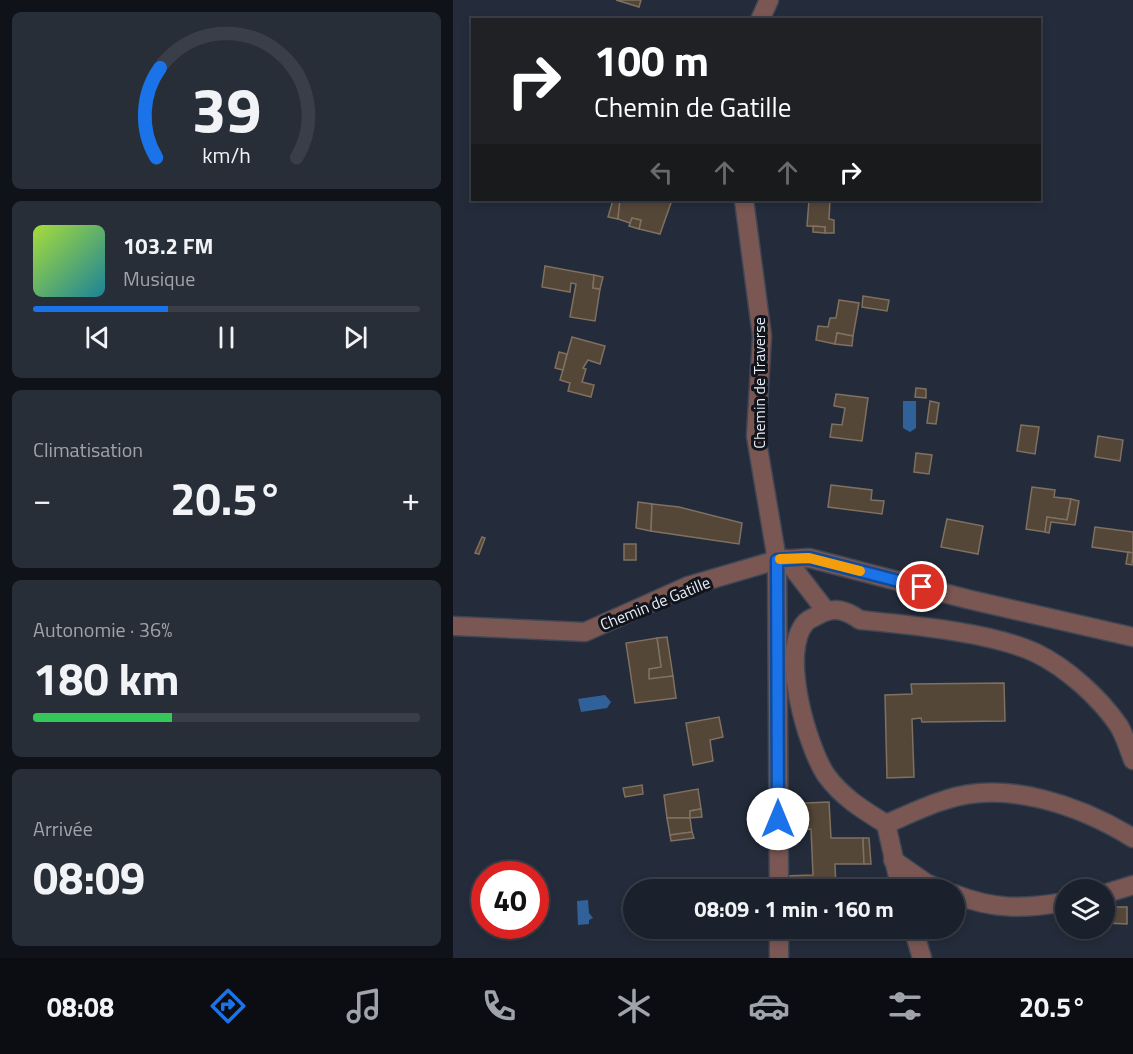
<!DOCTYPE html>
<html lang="fr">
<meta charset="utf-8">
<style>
:root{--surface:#1b212c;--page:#282e38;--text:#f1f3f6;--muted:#a0a3a9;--line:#393e48;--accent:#1a73e8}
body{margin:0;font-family:"Titillium Web",sans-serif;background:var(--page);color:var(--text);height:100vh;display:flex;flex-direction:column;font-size:22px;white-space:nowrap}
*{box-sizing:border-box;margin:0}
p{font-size:20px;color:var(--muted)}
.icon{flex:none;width:33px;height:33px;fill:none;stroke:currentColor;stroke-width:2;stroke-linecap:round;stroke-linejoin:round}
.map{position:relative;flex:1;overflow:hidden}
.drawer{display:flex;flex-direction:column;gap:12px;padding:12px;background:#0f1218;width:453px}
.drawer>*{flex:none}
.banner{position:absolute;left:18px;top:18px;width:570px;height:183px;border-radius:0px;box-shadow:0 3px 9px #0003,0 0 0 2px var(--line);background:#202124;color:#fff;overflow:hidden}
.tools{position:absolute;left:602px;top:879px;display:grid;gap:12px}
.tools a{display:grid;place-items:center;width:60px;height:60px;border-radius:50%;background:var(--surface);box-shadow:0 3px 9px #0003,0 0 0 2px var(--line);font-size:30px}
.speed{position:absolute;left:18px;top:861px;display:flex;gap:12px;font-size:30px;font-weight:700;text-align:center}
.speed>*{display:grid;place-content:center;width:78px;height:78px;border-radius:50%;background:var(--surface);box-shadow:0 3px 9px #0003,0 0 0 2px var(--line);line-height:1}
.speed .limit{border:9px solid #d22;background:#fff;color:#111}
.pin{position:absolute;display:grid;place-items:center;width:51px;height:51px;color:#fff;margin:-26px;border:3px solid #fff;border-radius:50%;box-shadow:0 2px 6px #0007}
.me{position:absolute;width:66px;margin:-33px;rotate:0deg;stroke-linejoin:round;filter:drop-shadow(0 0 4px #0008)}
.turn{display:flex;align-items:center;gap:21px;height:126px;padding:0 24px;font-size:27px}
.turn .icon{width:78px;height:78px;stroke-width:2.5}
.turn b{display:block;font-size:42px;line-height:51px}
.lanes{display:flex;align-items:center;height:57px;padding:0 24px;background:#0003;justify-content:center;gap:30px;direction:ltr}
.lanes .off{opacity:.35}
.big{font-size:45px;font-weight:700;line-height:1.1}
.drawer .tile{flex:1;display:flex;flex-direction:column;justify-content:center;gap:9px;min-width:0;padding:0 21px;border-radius:9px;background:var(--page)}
.drawer .dial{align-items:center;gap:0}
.dial svg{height:156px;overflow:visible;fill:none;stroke:var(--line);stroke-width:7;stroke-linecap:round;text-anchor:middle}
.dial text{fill:var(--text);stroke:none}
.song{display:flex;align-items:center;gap:18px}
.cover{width:72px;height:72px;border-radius:9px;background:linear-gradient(135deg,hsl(80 70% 55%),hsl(190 70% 35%))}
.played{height:6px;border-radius:3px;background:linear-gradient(90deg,var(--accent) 35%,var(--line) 35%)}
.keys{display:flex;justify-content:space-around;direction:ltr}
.heat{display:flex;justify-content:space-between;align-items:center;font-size:33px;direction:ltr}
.charge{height:9px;border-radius:4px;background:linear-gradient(90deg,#34c759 36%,var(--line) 0)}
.trip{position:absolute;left:170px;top:879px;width:342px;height:60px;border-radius:30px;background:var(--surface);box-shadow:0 3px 9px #0003,0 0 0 2px var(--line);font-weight:700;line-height:60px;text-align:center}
.dock{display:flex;height:96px;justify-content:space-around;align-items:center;background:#0b0d12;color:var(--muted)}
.dock .icon{width:42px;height:42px}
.dock .active{color:var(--accent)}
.dock b{font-size:27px;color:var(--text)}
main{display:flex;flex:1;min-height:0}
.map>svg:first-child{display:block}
.water{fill:#306299}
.building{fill:#554738;stroke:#7f7060;stroke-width:1.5}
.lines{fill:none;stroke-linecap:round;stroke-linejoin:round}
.minor-casing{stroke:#3f4755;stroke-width:21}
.minor{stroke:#7a5753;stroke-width:18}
.route-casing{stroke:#114b97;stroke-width:15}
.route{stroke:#1a73e8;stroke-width:10}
.slow{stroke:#f59e0b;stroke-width:10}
.labels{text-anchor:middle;stroke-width:6;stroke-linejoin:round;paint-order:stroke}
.street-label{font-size:16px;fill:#e7edf7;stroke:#11141b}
</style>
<main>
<section class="drawer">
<div class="tile dial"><svg viewBox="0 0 100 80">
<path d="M14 69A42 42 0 1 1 86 69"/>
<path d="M14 69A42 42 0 0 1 16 23" stroke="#1a73e8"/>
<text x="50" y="56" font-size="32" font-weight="700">39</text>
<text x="50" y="72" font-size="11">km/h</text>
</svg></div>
<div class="tile">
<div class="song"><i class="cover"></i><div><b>103.2 FM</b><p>Musique</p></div></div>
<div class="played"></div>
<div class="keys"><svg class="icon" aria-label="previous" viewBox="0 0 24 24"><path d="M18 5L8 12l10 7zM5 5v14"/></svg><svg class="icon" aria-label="pause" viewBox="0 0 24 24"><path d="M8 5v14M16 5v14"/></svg><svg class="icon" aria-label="next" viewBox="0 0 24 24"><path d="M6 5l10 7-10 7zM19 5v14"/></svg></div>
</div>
<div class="tile"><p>Climatisation</p>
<div class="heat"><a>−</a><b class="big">20.5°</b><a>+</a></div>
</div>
<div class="tile"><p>Autonomie · 36%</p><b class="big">180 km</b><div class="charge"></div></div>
<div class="tile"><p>Arrivée</p><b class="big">08:09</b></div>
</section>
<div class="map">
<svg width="680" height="958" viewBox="0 0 680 958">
<rect width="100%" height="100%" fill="#242c3b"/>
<g class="water">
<polygon points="450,401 463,401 463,428 457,432 450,428"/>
<polygon points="152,695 158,702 154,708 128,712 125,699"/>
<polygon points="135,900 136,913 140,918 136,920 136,924 125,925 124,901"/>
</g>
<g class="building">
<polygon points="163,0 188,0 186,7"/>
<polygon points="160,200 167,200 165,219 155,217"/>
<polygon points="167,200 219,200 207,234 186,229 188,220 179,218 177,223 165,219"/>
<polygon points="356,200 377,200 376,219 381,220 381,233 372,233 372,227 354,226"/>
<polygon points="179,218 188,220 186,229 176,226"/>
<polygon points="360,226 372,227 372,233 360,232"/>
<polygon points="92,266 141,275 140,288 147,289 142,321 117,317 123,284 118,283 117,292 89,287"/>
<polygon points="141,275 150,277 147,289 140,288"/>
<polygon points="410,296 436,300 434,311 409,307"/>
<polygon points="386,300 406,303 400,336 384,333 382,344 363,340 365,326 375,327 377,318 383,318"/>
<polygon points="384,333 400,336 399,346 382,344"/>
<polygon points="119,337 152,346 147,364 135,360 130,368 133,369 129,382 141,385 138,397 115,391 117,383 107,380"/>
<polygon points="106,352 114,354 110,370 102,368"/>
<polygon points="463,388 473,389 473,398 462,397"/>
<polygon points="383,394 415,398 409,441 377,437 379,424 389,425 392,408 381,406"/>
<polygon points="477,401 486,403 483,424 474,423"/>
<polygon points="568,425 586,427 582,454 564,451"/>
<polygon points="645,436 670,440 667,461 642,457"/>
<polygon points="463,453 479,455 476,474 461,472"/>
<polygon points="378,485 419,490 418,500 431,501 429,514 375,507"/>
<polygon points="579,487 602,490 601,497 618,499 614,520 594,517 592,532 573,529"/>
<polygon points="618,499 626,501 622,525 598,522 596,533 592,532 594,517 614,520"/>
<polygon points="185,502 199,504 198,531 183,528"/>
<polygon points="199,504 226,507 289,523 286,544 198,531"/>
<polygon points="494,519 530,526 525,554 488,547"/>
<polygon points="642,527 680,532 680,553 639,547"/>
<polygon points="29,537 32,538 26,554 22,553"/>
<rect x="171" y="544" width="12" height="16"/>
<polygon points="675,552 680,553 679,565 673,564"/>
<polygon points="214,637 220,676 196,679 196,669 208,667 204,638"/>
<polygon points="204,638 208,667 196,669 196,679 220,676 223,698 182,703 173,643"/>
<polygon points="551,683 552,721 469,722 468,718 459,719 461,777 434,778 432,695 459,694 458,684"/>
<polygon points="266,717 270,737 257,740 260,761 240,765 233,723"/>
<polygon points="189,785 190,794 172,797 170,788"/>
<polygon points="245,789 248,809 237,811 237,818 214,818 211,795"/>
<polygon points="376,802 378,838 410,838 411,864 382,864 383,890 332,890 331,876 360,875 358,829 329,830 328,804"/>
<polygon points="248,809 249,817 237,818 237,811"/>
<polygon points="214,818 237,818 239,832 217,835"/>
<polygon points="239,832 241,838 218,841 217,835"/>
<polygon points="410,838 416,838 418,864 411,864"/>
<polygon points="653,907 674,907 674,924 653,923"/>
</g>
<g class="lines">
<g class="minor-casing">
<g id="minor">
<polyline points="307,20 316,0"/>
<polyline points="291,200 309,336 303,436 324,560 326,890"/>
<polyline points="333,559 373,611"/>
<polyline points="0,626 132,632 235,586 324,560 356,558 514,599 680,637"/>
<path d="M433 824C452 816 472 806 492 800 553 779 628 806 680 838"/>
<polyline points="440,860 473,883 489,890"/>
<path d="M448 890 433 824C410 810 389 797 373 775 354 746 326 651 353 622 356 619 362 617 365 615 381 606 393 610 407 620 457 625 538 632 583 653 614 668 647 698 666 726 672 736 676 749 680 760"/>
<path d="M501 894C542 910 570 909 612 902"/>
<polyline points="651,894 680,885"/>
<polyline points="326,928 326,958"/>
<polyline points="460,928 469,958"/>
</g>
</g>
<use href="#minor" class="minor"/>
</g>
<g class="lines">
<g class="route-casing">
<polyline id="route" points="325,819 324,560 356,558 469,587"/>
</g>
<use href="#route" class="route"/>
<polyline class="slow" points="327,559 356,558 407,571"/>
</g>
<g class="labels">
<g class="street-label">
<text transform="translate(306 383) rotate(-90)" y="6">Chemin de Traverse</text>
<text transform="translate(202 603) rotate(-22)" y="6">Chemin de Gatille</text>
</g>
</g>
</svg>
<div class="tools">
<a><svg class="icon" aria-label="layers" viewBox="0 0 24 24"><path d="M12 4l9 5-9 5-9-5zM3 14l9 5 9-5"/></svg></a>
</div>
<div class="speed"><div class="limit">40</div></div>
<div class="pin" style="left:469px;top:587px;background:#d93025"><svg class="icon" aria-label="arrive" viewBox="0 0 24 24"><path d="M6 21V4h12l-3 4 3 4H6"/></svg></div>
<svg class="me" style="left:325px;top:819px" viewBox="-20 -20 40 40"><circle r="19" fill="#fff"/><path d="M0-13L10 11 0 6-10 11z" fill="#1a73e8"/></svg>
<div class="trip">08:09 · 1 min · 160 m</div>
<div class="banner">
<div class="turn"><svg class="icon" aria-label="right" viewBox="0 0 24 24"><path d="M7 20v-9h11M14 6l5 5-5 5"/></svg><div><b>100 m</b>Chemin de Gatille</div></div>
<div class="lanes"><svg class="icon off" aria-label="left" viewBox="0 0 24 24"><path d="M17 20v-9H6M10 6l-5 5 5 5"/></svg><svg class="icon off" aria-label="ahead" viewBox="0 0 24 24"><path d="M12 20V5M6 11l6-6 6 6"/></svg><svg class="icon off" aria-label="ahead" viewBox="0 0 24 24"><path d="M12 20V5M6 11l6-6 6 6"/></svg><svg class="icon" aria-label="right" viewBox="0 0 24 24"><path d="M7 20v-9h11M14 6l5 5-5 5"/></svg></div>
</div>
</div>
</main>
<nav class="dock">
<b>08:08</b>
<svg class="icon active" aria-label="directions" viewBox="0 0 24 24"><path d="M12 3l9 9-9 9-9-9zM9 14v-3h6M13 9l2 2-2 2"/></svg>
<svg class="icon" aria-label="music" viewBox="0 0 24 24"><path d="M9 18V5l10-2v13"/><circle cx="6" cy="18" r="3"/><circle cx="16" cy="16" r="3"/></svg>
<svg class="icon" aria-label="phone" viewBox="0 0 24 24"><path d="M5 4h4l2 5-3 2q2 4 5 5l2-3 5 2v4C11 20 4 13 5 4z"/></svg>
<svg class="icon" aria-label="climate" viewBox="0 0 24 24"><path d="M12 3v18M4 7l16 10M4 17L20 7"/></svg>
<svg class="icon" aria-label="car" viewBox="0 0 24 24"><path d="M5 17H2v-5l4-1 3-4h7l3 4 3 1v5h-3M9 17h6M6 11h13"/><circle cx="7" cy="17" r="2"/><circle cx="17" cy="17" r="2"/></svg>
<svg class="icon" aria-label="filters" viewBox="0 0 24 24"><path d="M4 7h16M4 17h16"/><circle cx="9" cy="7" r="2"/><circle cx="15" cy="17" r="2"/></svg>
<b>20.5°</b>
</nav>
